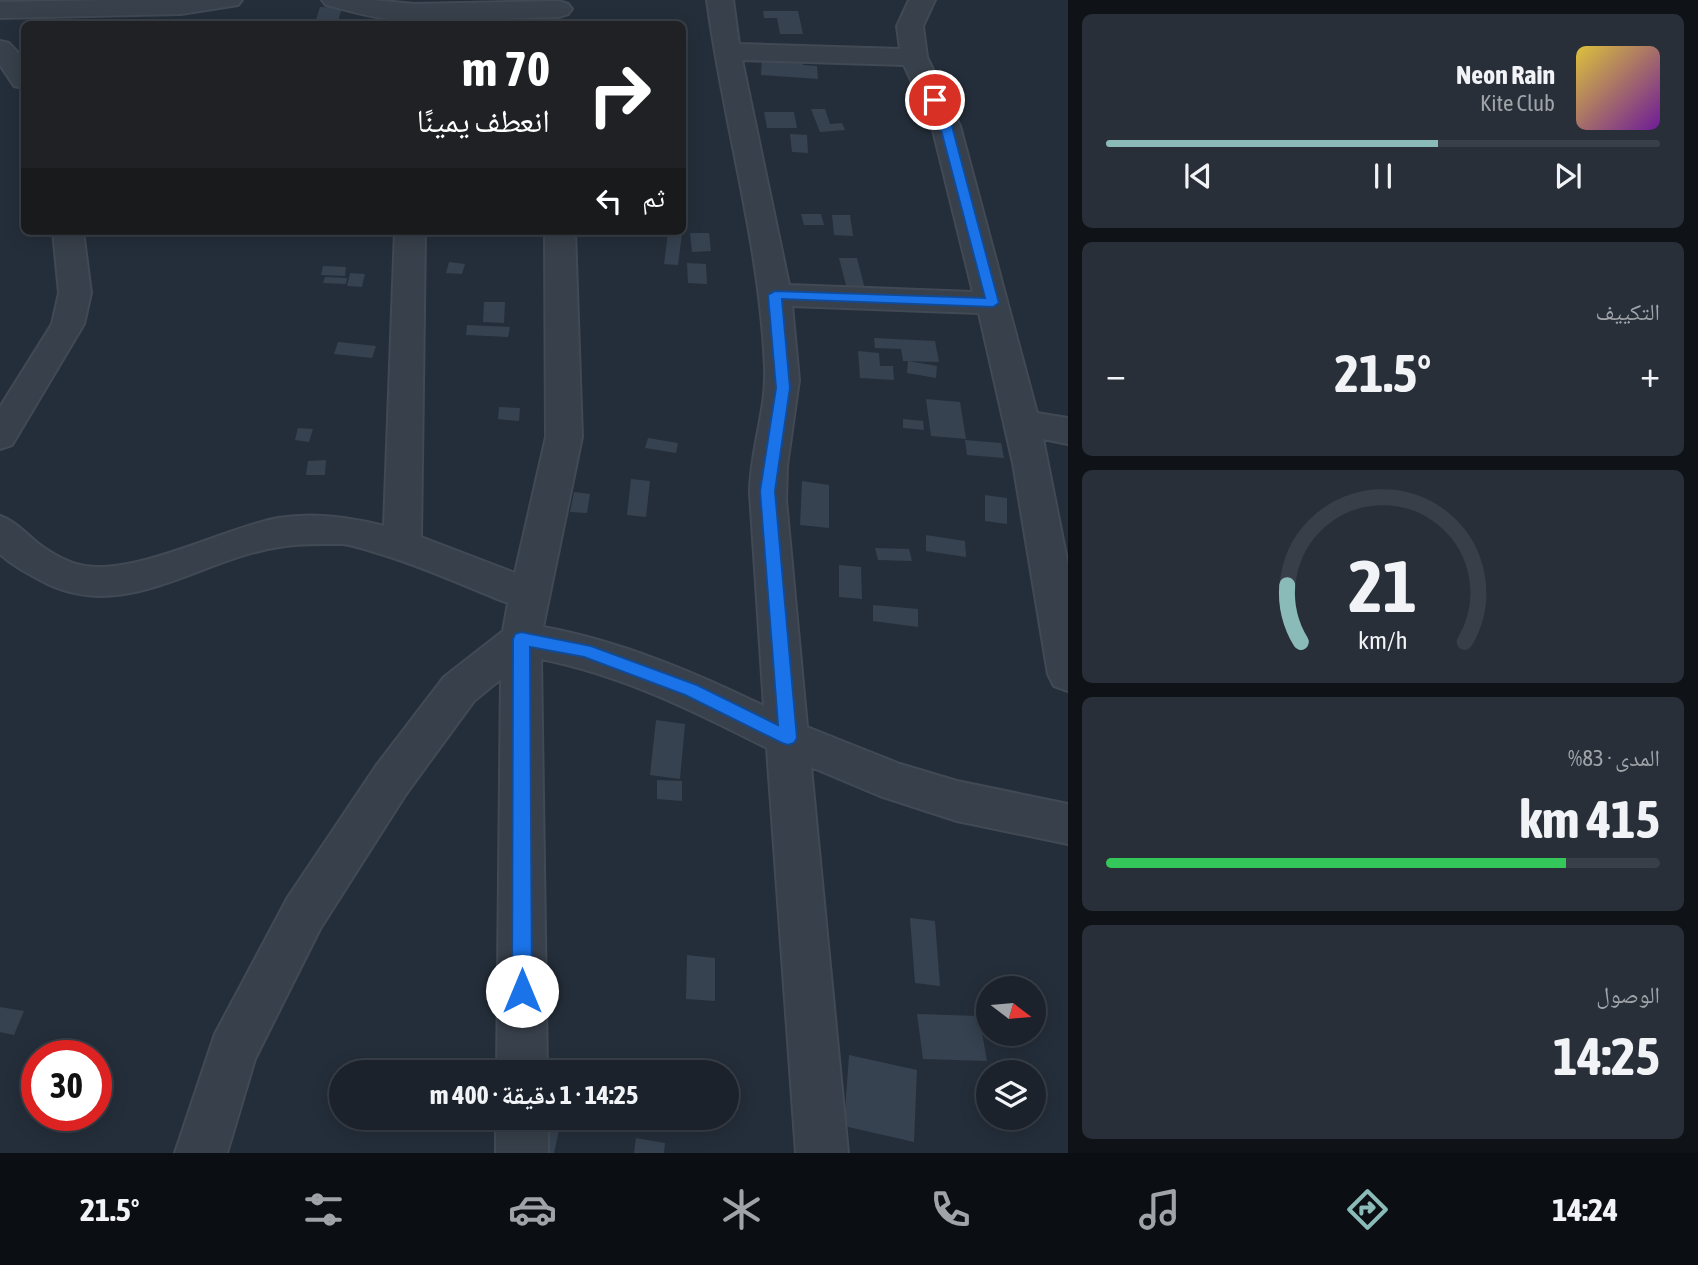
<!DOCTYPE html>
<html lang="ar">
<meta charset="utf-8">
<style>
:root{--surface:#1b222c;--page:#282f38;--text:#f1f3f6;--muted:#a0a4a9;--line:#393f48;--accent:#8bbbb9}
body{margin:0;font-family:"Asap Condensed","Noto Naskh Arabic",sans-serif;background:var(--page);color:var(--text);direction:rtl;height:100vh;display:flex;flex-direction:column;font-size:26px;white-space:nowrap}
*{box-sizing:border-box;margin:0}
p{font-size:23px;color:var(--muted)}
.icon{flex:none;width:38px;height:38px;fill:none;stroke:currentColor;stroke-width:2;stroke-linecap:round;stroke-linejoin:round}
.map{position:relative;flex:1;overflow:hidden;direction:ltr}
.drawer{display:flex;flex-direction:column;gap:14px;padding:14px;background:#0f1318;width:630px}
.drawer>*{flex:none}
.top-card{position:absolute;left:21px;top:21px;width:665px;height:214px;border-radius:10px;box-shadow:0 4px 18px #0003,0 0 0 2px var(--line);direction:rtl;background:#202124;color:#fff;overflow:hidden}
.needle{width:46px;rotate:106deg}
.buttons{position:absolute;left:976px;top:976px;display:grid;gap:14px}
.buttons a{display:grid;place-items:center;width:70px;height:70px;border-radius:50%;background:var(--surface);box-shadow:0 4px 18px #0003,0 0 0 2px var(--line);font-size:35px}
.speed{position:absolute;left:21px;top:1040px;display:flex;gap:14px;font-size:35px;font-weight:700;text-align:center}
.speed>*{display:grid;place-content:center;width:91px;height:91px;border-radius:50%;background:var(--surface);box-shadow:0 4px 18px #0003,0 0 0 2px var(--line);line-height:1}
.speed .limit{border:10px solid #d22;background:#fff;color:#111}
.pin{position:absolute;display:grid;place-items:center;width:60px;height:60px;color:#fff;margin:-30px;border:4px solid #fff;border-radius:50%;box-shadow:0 2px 7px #0007}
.me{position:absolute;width:77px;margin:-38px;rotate:0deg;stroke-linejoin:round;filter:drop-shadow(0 0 5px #0008)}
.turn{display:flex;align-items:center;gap:24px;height:147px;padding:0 21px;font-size:32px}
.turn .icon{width:91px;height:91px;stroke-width:2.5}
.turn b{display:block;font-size:49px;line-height:60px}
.then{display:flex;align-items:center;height:66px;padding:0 21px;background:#0003;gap:14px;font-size:26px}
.big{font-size:52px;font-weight:700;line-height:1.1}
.drawer .tile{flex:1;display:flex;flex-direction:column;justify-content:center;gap:10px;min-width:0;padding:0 24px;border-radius:10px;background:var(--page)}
.drawer .dial{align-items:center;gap:0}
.dial svg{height:182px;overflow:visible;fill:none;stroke:var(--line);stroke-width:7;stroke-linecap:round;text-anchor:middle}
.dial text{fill:var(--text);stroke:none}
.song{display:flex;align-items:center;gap:21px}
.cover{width:84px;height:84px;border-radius:10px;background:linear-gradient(135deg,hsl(50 70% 55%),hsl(280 70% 35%))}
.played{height:7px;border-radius:4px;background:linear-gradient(90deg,var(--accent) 60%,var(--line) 60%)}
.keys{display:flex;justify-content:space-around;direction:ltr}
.heat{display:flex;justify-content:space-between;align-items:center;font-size:38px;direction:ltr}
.charge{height:10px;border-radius:5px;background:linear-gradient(90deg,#34c759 83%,var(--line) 0)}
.trip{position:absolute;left:329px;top:1060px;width:410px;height:70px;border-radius:35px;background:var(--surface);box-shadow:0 4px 18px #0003,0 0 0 2px var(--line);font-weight:700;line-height:70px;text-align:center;direction:rtl}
.menu{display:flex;height:112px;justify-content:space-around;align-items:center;background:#0b0e12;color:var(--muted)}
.menu .icon{width:49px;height:49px}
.menu .current{color:var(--accent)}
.menu b{font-size:32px;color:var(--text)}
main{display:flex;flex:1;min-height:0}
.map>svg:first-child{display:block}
.building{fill:#364250}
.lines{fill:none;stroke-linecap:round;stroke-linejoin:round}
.street-casing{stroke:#414954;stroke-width:4}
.street{fill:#38404b;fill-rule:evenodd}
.route{fill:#1a73e8;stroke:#114b97;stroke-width:2}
</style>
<main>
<section class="drawer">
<div class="tile">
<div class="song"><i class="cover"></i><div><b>Neon Rain</b><p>Kite Club</p></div></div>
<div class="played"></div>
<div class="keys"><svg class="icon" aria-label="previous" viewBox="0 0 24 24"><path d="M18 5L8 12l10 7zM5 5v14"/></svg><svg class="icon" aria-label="pause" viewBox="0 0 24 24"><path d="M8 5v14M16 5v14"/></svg><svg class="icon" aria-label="next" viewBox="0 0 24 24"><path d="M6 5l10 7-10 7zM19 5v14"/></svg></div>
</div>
<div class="tile"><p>التكييف</p>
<div class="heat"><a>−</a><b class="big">21.5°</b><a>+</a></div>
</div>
<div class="tile dial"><svg viewBox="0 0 100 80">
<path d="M14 69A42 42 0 1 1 86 69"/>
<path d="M14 69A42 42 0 0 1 8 44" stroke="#8bbbb9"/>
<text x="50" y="56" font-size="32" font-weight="700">21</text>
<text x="50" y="72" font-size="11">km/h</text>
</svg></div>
<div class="tile"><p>المدى · 83%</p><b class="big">415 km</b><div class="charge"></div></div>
<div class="tile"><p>الوصول</p><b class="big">14:25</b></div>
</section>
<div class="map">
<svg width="1068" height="1153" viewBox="0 0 1068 1153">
<rect width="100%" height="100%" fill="#242e3a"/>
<g class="building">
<polygon points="320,7 342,8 337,24 315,23"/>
<polygon points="763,11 798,11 803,34 780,34 777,18 764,18"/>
<polygon points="762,57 803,60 803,65 817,66 818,79 761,75"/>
<polygon points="811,109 825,109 830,124 842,123 845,130 820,132"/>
<polygon points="764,112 794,112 797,128 767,128"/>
<polygon points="790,134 807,135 808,153 792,152"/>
<polygon points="801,214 821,214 824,225 804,225"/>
<polygon points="832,215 850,215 853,236 834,235"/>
<polygon points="668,233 682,234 678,265 664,264"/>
<polygon points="690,233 709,233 711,251 692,252"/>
<polygon points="839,258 857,258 865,289 847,289"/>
<polygon points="449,262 465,264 462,274 446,273"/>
<polygon points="687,263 706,264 707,284 688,283"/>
<polygon points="323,266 346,267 345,276 321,275"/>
<polygon points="350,273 365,274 362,287 347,286"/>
<polygon points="325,277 347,278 346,284 323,283"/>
<polygon points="484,302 505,302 504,323 483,322"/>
<polygon points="467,325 510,327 508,337 466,335"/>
<polygon points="874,338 935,341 939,362 903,361 901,349 875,348"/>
<polygon points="338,342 376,346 372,358 334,354"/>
<polygon points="858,351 879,353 880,366 893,366 894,380 860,378"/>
<polygon points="908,361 937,366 936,378 907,373"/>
<polygon points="926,399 960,402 966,439 931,436"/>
<polygon points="499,407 520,408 519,421 498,419"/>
<polygon points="903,419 923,421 924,430 903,428"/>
<polygon points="298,428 313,429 309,442 295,440"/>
<polygon points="648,438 678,443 676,453 645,448"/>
<polygon points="965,440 1001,443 1004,458 967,455"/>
<polygon points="326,460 325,475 306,475 308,461"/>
<polygon points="631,479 650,481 646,517 627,515"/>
<polygon points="802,481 829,485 829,528 800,525"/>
<polygon points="574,492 590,494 587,513 570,512"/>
<polygon points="985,495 1007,498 1007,524 985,521"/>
<polygon points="926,535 965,541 966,557 926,551"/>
<polygon points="875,548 909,549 912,561 878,560"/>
<polygon points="839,565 861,567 862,599 839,597"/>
<polygon points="873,605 918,609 918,627 873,621"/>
<polygon points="656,720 685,724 680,779 650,775"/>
<polygon points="657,780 682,781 682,801 657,799"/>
<polygon points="910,918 935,921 940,986 915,983"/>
<polygon points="687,955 715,958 715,1001 686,999"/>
<polygon points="0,1007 24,1011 14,1035 0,1032"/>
<polygon points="917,1014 979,1016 987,1061 923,1059"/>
<polygon points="849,1055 917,1070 914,1142 844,1126"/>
<polygon points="536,1126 559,1131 554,1153 535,1153"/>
<polygon points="636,1138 665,1143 664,1153 634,1153"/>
</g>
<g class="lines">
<g class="street-casing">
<g id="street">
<polygon points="109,0 242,0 238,5 181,14 0,18 0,2"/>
<path d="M322 0H372L415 4 559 1 568 4 572 9 568 14 559 17C503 18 446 24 390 19 369 17 347 10 326 5Z"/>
<path d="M707 0H733L739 44 900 49 897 26 909 0H935L923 26 927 57 960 126 1037 413 1068 418V444L1043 439 1068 565V691L1054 686 1048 674 1013 463 979 313 792 306 799 380 787 466 786 500 807 727 900 764 957 781 1068 804V844L957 821 880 796 811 767 848 1153H796L767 748C694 711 622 675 541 659L547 1073H497L501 679 474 701 406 794 320 929 255 1059 227 1153H175L215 1034 288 897 376 766 444 677 503 631 508 603C464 586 420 565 374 552 364 549 353 545 343 544 323 544 299 543 279 547 198 559 123 626 40 580 25 572 12 565 0 554V516C15 521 22 530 34 540 44 549 63 560 76 564 128 580 223 528 278 518 313 512 350 517 384 526L395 231H425L421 537 515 573 546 437 545 231H575L582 437 543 627C620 641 694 672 764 706L750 493C750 450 767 410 765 367 760 243 723 122 707 0ZM742 60 904 65 932 126 973 292 789 285Z"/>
<polygon points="0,41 9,43 24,59 24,88 14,86 0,65"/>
<polygon points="53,231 83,231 91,293 84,324 12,445 0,449 0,407 52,324 59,293"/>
<rect x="496" y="1118" width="52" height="35"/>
</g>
</g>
<use href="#street" class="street"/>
</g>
<polygon class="route" points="931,97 939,97 952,126 999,303 993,307 782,299 790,388 775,491 797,738 794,743 788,745 782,743 685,695 584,657 530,647 532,991 529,998 522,1001 515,998 512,991 513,639 515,634 521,632 591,646 697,685 778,725 760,491 776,388 768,295 775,291 985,298 940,126 929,100"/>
</svg>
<div class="buttons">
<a><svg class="needle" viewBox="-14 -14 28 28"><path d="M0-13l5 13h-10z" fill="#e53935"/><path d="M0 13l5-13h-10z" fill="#a0a4a9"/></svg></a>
<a><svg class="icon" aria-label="layers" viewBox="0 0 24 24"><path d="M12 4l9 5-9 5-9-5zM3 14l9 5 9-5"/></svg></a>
</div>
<div class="speed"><div class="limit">30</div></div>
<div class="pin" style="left:935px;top:100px;background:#d93025"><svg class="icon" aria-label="arrive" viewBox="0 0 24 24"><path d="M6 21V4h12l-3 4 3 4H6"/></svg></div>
<svg class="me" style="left:522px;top:991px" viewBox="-20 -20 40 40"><circle r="19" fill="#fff"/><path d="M0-13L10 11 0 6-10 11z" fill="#1a73e8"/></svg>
<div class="trip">14:25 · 1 دقيقة · 400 m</div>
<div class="top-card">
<div class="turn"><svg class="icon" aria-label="right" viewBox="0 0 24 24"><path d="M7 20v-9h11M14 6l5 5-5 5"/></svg><div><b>70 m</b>انعطف يمينًا</div></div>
<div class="then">ثم<svg class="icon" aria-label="left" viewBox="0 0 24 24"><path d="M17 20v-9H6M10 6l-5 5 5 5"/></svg></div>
</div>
</div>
</main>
<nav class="menu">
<b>14:24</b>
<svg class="icon current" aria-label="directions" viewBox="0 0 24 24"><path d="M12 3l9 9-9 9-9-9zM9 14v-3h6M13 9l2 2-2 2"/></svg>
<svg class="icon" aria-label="music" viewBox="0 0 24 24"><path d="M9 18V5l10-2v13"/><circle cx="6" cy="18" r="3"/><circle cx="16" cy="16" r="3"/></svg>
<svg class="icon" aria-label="phone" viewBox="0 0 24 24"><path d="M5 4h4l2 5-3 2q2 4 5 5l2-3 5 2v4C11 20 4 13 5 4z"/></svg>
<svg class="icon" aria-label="climate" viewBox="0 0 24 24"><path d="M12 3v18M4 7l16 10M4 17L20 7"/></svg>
<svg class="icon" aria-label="car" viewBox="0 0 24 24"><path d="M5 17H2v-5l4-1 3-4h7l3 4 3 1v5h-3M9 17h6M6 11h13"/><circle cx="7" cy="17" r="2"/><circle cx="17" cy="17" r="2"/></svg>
<svg class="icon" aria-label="filters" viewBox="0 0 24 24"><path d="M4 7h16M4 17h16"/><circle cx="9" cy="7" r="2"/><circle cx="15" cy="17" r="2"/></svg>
<b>21.5°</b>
</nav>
